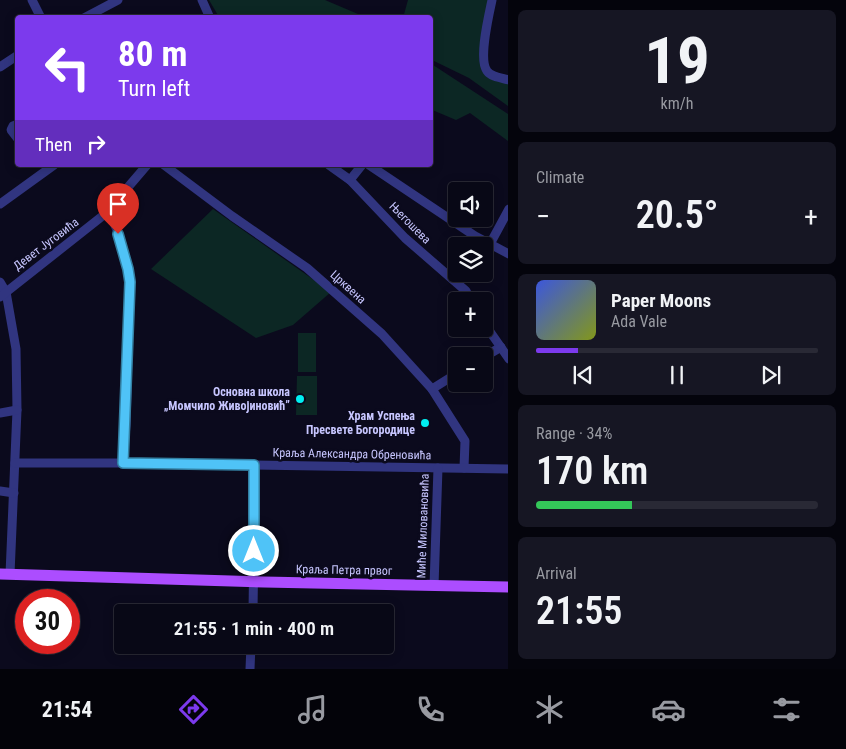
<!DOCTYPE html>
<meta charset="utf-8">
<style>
:root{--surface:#080816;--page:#161623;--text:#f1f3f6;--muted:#989aa1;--line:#292935;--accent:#7c3aed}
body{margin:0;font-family:"Roboto Condensed",sans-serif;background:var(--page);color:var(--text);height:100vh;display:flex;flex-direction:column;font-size:19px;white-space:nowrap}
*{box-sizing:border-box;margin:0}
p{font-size:16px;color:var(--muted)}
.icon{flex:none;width:28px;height:28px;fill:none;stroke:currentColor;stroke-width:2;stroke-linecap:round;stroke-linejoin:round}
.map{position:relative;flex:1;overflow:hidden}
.drawer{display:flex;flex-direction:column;gap:10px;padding:10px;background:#04040c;width:338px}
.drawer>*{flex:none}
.top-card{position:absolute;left:15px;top:15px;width:418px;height:152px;border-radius:5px;box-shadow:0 2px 12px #0003,0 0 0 1px var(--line);background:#7c3aed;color:#fff;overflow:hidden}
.buttons{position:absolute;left:448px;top:182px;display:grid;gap:10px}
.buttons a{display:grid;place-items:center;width:45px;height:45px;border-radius:5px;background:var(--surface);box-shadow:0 2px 12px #0003,0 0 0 1px var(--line);font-size:25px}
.speed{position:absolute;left:15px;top:589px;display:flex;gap:10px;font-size:25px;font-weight:700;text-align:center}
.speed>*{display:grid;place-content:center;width:65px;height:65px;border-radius:50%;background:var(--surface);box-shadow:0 2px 12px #0003,0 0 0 1px var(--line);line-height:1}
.speed .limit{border:8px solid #d22;background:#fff;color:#111}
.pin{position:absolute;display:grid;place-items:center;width:42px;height:42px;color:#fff;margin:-51px -21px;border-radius:50% 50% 50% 0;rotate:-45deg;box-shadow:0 0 5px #0007}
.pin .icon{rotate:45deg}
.me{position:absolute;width:55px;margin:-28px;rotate:0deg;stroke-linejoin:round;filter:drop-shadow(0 0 4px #0008)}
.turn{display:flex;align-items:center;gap:18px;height:105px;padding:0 20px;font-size:22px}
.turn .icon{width:65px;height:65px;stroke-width:2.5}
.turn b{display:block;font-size:35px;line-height:42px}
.then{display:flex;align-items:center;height:48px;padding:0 20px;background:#0003;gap:10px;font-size:19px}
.big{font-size:38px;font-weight:600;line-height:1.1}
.drawer .widget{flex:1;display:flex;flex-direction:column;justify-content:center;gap:8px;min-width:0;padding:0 18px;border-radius:8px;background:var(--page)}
.drawer .dial{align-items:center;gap:0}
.dial b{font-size:65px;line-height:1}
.song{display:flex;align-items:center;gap:15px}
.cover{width:60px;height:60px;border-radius:8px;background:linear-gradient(135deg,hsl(230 70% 55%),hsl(70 70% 35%))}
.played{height:5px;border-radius:2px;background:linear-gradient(90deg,var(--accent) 15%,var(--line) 15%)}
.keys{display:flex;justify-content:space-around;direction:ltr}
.heat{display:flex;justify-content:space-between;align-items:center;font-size:28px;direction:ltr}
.charge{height:8px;border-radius:4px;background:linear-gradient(90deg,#34c759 34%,var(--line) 0)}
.trip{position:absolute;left:114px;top:604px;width:280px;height:50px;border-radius:5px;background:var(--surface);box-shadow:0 2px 12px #0003,0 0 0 1px var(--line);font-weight:600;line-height:50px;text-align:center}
.menu{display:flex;height:80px;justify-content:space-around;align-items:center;background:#030309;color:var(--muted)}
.menu .icon{width:35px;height:35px}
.menu .active{color:var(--accent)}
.menu b{font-size:22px;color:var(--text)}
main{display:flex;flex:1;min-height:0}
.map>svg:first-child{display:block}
.green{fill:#0c2724}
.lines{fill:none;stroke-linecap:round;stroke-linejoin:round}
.minor{stroke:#313580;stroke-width:9}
.major{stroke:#ac4dff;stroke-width:11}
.route-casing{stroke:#337fa1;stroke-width:12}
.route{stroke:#4fc3f7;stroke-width:9}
.poi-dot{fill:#00eff1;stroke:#0b0a1d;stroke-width:2}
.labels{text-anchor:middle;stroke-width:5;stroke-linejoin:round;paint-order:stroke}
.street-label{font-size:12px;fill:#c7c6ff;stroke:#0b0a1d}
.poi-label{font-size:12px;font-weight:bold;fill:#c7c6ff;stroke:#0b0a1d;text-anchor:end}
</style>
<main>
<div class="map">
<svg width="509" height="669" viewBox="0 0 509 669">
<rect width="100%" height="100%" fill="#0b0a1d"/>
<g class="green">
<polygon points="209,0 325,0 365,17 219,17"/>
<polygon points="408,0 490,0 481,70 508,84 508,106 469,78 434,61 430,57 430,18 403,18"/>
<polygon points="430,63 508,114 508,141 470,113 456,120 430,109"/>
<polygon points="213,209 331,292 293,325 256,338 151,269"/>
<rect x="298" y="333" width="18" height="39"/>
<polygon points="297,376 317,376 317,415 296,415"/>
</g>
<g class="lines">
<g class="minor">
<polyline points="32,0 41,18"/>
<polyline points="202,0 210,18"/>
<path d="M492 0C489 15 478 59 487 71 491 77 502 78 509 80"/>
<polyline points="84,18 118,0"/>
<polyline points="0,67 18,55"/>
<polyline points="18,124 13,126 11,130 18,139"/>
<polyline points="164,165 232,216 307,268 382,334 432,389 465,441 464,468"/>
<polyline points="329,165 350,180 405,238 466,291 471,301"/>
<polyline points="369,165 475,236 509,254"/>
<polyline points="350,180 362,165"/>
<polyline points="0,204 54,165"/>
<path d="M108 211C120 232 127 259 130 283L126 425 123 463"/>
<polyline points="490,244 509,209"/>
<polyline points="0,282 6,292 16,349 17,410 10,574"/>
<polyline points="0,297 105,214 147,165"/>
<polyline points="484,323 509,359"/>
<polyline points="484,357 501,347"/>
<polyline points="432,389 456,374"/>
<polyline points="0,413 17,410"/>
<polyline points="15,463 123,463 509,469"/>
<polyline points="0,491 14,493"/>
<polyline points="434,586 438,468"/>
<polyline points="253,612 255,465"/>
<polyline points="250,669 251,645"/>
</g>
<polyline class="major" points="0,574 264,582 509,587"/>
</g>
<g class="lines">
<g class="route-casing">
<polyline id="route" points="118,234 128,269 130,282 123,463 254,465 254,551"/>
</g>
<use href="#route" class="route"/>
</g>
<g class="poi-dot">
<circle cx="300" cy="399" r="5"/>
<circle cx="425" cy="423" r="5"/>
</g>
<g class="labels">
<g class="street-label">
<text transform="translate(410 223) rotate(45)" y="4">Његошева</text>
<text transform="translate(46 244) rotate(-37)" y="4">Девет Југовића</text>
<text transform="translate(348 287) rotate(42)" y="4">Црквена</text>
<text transform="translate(352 454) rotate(1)" y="4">Краља Александра Обреновића</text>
<text transform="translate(423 526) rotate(-88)" y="4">Миће Миловановића</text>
<text transform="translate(344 570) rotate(1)" y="4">Краља Петра првог</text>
</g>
<g class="poi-label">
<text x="290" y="396">Основна школа<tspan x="290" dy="14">„Момчило Живојиновић”</tspan></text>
<text x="415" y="420">Храм Успења<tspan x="415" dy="14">Пресвете Богородице</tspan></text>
</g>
</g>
</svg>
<div class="buttons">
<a><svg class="icon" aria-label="sound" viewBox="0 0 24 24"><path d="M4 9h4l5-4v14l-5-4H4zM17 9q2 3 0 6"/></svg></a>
<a><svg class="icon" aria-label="layers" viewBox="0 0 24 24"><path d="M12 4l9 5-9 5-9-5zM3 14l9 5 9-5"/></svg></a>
<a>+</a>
<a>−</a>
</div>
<div class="speed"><div class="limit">30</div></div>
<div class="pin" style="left:118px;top:234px;background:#d93025"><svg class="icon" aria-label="arrive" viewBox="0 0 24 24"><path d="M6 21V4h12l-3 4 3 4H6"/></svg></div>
<svg class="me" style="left:254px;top:551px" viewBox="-20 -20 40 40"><circle r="17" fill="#4fc3f7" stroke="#fff" stroke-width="3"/><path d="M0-11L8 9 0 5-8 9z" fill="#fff"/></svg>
<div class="trip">21:55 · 1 min · 400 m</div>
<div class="top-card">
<div class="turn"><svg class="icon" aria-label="left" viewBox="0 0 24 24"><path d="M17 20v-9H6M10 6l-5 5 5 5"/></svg><div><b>80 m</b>Turn left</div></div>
<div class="then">Then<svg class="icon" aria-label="right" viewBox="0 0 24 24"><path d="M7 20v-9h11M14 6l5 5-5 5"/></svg></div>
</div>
</div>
<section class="drawer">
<div class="widget dial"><b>19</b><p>km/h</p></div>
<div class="widget"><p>Climate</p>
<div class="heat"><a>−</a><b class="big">20.5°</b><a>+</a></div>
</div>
<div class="widget">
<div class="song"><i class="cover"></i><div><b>Paper Moons</b><p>Ada Vale</p></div></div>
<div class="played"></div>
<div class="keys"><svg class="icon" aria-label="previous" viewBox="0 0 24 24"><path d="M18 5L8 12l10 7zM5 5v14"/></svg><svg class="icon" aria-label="pause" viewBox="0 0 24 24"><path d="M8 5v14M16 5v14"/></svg><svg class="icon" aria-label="next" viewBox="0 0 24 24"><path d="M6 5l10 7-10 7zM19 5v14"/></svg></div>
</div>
<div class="widget"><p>Range · 34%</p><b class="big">170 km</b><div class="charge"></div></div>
<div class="widget"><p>Arrival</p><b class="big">21:55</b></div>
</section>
</main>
<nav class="menu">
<b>21:54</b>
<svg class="icon active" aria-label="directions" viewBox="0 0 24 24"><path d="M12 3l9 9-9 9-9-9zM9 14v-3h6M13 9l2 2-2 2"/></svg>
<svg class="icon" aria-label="music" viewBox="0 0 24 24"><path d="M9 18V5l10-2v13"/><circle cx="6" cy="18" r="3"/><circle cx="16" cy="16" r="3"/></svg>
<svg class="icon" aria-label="phone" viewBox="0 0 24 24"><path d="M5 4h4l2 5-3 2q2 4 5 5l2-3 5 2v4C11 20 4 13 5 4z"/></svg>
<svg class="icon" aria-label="climate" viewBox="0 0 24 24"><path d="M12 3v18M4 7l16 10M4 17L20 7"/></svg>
<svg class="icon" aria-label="car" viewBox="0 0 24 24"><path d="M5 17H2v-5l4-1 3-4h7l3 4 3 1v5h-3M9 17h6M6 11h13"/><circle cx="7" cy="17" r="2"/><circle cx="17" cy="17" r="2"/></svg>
<svg class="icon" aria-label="filters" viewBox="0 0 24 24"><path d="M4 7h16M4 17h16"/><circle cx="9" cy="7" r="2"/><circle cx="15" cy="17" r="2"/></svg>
</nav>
